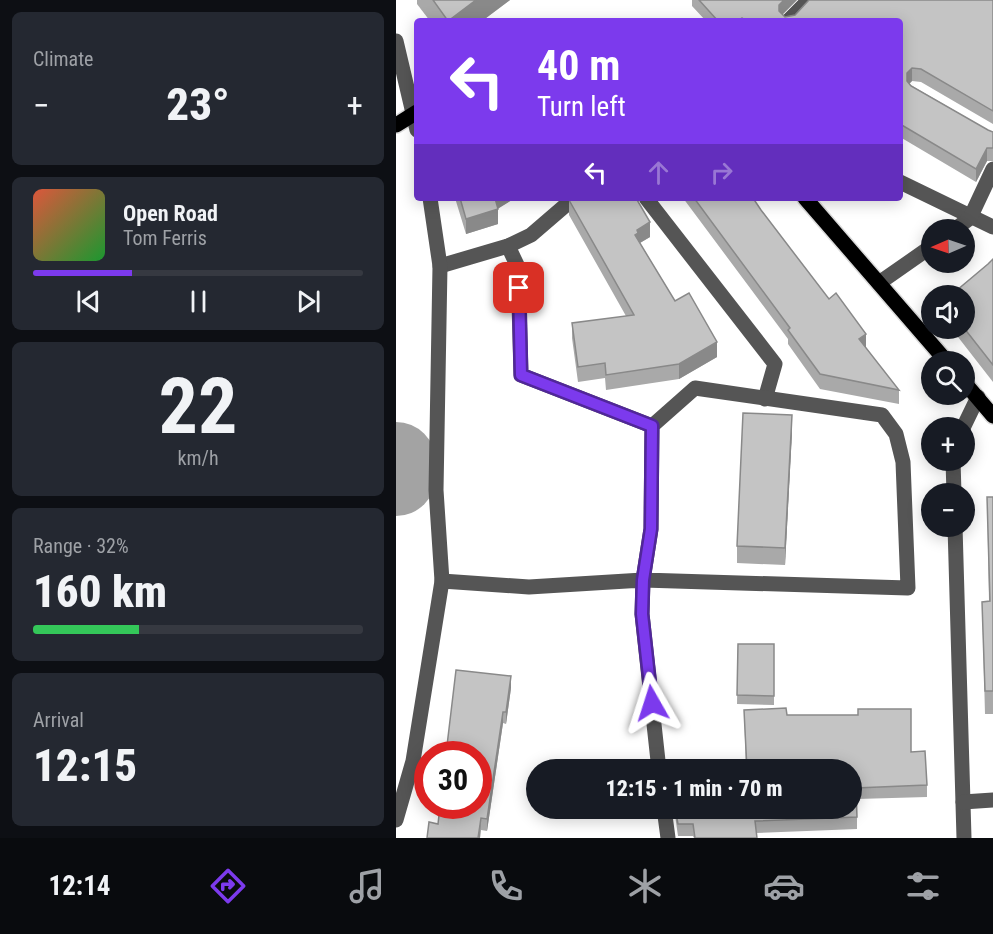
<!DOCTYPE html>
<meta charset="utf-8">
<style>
:root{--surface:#171b24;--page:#242831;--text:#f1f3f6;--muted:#9ea1a6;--line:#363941;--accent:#7c3aed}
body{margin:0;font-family:"Roboto Condensed",sans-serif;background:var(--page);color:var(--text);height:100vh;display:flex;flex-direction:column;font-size:22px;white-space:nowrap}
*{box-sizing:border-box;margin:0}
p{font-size:20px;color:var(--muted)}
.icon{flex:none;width:33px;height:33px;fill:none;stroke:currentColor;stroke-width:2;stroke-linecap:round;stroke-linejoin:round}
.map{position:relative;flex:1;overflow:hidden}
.panel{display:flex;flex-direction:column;gap:12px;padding:12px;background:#0d0f14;width:396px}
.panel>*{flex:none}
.banner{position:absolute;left:18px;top:18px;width:489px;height:183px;border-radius:6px;box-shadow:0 3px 15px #0003;background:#7c3aed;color:#fff;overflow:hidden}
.needle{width:39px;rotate:268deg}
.fabs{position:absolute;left:525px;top:219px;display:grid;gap:12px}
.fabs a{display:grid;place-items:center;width:54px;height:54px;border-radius:50%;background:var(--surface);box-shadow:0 3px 15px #0003;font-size:30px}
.speed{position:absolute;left:18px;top:741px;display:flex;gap:12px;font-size:30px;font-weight:700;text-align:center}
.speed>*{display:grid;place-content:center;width:78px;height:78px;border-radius:50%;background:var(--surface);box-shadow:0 3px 15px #0003;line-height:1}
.speed .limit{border:9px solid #d22;background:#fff;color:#111}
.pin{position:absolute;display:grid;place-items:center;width:51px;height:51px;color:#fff;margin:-26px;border-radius:12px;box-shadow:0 3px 9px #0006}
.me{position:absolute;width:66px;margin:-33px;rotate:354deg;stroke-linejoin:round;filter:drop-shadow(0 0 4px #0008)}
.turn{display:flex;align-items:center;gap:21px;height:126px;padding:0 24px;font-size:27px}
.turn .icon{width:78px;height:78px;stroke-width:2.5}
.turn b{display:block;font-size:42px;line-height:51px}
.lanes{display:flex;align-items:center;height:57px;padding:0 24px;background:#0003;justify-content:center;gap:30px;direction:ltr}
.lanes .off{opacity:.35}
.big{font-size:45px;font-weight:800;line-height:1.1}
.panel .tile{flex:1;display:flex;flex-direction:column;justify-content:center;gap:9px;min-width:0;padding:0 21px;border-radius:9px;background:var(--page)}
.panel .dial{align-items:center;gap:0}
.dial b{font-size:78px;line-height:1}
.song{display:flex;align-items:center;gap:18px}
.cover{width:72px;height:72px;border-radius:9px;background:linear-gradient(135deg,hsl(10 70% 55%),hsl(130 70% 35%))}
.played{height:6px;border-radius:3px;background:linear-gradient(90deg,var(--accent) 30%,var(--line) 30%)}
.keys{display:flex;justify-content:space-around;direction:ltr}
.heat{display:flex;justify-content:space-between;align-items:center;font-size:33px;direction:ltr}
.charge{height:9px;border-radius:4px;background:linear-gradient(90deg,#34c759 32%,var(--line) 0)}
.trip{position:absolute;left:130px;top:759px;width:336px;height:60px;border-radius:30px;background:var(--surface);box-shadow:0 3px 15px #0003;font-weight:800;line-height:60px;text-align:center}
.menu{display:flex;height:96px;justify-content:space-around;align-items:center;background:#090b0e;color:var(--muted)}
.menu .icon{width:42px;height:42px}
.menu .current{color:var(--accent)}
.menu b{font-size:27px;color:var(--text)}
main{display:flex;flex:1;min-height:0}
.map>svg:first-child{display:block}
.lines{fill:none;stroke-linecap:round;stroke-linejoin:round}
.river{stroke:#a3a3a3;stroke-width:80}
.major-casing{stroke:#dbdbdb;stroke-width:18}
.minor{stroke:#555;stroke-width:15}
.major{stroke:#000;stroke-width:15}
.wall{fill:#a9a9a9}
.shaded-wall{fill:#898989}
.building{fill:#c4c4c4;stroke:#898989;stroke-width:1.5}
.route-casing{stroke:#51269a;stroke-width:15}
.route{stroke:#7c3aed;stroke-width:10}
</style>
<main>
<section class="panel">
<div class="tile"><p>Climate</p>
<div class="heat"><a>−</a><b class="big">23°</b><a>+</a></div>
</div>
<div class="tile">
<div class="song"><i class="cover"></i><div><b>Open Road</b><p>Tom Ferris</p></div></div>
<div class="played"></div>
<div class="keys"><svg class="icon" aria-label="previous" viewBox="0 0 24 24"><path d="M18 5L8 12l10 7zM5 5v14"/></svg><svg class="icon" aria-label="pause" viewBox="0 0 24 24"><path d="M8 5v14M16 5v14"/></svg><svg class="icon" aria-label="next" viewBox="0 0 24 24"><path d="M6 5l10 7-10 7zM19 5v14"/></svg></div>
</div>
<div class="tile dial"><b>22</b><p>km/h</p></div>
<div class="tile"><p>Range · 32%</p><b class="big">160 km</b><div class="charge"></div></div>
<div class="tile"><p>Arrival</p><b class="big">12:15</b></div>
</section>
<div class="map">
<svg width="597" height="838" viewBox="0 0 597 838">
<rect width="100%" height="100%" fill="#fff"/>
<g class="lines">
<polyline class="river" points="0,462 0,476"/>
<g class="major-casing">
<g id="major">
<polyline points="0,125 21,112"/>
<polyline points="409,198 551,362"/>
<polyline points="568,382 597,416"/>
</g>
</g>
<g class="minor">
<polyline points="392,21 413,0"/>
<polyline points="0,41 21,130"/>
<polyline points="504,182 597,227"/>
<polyline points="250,198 379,364 369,399"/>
<polyline points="558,230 574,218 597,169"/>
<polyline points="112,246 122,267 125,375 256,426"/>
<polyline points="44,266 112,246 135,235 178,198"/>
<polyline points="483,283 536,246"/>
<polyline points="567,428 582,397"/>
<polyline points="557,460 558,494"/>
<polyline points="559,526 568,838"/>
<polyline points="46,581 133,587 247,580 512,588 507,462 500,434 486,415 299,388 256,426 255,529 247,580 246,614 263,770"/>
<polyline points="567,802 597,800"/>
<polyline points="268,808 272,838"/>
<polyline points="0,820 17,761 46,581 40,490 44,266 34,198"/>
</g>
<use href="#major" class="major"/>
</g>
<g class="wall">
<polygon points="21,0 114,0 86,21 34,21 21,4"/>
<polygon points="296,0 401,0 386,15 389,17 597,0 597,124 525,82 516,81 513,84 592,130 597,132 597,161 591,161 580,182 504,137 504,21 310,21 296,6"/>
<polygon points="59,198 119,198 102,208 102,224 70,234"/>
<polygon points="287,198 357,198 365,210 470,348 503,390 503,404 424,389 392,344 392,339"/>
<polygon points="173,200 254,237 244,243 279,301 321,357 283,379 210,390 209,378 182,382 176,338 176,323 230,316 173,215"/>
<polygon points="597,259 597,382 555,328 568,328 592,264"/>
<polygon points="396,432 389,565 341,563 341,546"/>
<polygon points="591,497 597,497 597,714 589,714 586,602 593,601"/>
<polygon points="342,644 378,644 378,705 341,704"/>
<polygon points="115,688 110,724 107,723 91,831 85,830 84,838 31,838 42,824"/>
<polygon points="348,710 391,715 515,752 531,785 531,797 461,799 461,829 360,833 361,838 298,838 297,836 282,836 278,808 456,808 456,770 350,770"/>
</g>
<g class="shaded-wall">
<polygon points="80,0 114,0 86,21 52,21"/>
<polygon points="388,0 401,0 383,18 383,5"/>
<polygon points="516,68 516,81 511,86 511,73"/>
<polygon points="591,148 591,161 580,182 580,169"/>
<polygon points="98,198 119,198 100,210 102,209 102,224 70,234 70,219"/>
<polygon points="254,222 254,237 242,244 239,235 241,230"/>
<polygon points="470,334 470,349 463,339"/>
<polygon points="321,342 321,357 283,379 283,364"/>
<polygon points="396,415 396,432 389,565 389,548"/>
<polygon points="115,676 115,688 110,724 110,712"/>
<polygon points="107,712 107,723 91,831 91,819"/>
<polygon points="85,818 84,838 82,838"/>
</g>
<g class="building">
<polygon points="37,0 80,0 52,21"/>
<polygon points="303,0 388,0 383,5 383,11 389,17 399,15 413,0 597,0 597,111 525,69 516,68 511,73 511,81 515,86 592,130 597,132 597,148 591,148 580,169 504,124 504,21 350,21 346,18 342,21 322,21"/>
<polygon points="64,198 99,198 102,209 70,219"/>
<polygon points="175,198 240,198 254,222 241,230 242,233 239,235 279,301 293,293 321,342 283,364 210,375 209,363 182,367 176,323 238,315 173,200"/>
<polygon points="298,198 357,198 365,210 433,299 440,293 470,334 463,339 503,390 424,374 392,330 394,328"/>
<polygon points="597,259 597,365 568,328 568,296 554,296 592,264"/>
<polygon points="347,413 396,415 389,548 341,546"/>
<polygon points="591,497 597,497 597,691 589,691 586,602 594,601"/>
<polygon points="342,644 378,644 378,696 341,695"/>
<polygon points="60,670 115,676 110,712 107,712 91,819 85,818 82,838 31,838 33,822 42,824 44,806 82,806 82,754 50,754"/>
<polygon points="390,708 391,715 462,715 462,709 515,709 515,752 529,751 531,785 460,788 461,817 359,821 361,838 299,838 297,824 282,824 279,808 456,808 456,770 351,770 348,710"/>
</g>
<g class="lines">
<g class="route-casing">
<polyline id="route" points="123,288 125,375 256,426 255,529 247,580 246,614 256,703"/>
</g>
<use href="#route" class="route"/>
</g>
</svg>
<div class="fabs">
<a><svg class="needle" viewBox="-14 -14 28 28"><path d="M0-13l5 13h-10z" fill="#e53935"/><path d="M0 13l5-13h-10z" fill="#9ea1a6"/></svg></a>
<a><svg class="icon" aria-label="sound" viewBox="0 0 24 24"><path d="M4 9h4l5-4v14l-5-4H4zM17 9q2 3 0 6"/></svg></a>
<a><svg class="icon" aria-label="search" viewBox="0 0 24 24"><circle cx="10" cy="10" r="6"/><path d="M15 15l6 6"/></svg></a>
<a>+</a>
<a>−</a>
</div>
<div class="speed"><div class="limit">30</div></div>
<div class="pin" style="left:123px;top:288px;background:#d93025"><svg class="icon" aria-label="arrive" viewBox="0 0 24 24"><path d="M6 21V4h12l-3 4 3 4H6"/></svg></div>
<svg class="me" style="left:256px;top:703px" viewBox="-20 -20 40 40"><path d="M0-17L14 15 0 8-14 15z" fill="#7c3aed" stroke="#fff" stroke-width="4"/></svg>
<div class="trip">12:15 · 1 min · 70 m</div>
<div class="banner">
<div class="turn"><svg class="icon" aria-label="left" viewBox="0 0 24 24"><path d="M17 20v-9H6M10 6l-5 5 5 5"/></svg><div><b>40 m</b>Turn left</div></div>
<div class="lanes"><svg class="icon" aria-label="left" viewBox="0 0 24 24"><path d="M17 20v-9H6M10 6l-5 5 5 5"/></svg><svg class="icon off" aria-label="ahead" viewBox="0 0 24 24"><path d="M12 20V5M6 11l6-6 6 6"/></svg><svg class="icon off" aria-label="right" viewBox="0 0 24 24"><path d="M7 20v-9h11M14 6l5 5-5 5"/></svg></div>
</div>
</div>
</main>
<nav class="menu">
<b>12:14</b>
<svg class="icon current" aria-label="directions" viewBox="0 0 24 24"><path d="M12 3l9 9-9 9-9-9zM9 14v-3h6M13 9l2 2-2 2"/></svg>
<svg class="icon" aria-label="music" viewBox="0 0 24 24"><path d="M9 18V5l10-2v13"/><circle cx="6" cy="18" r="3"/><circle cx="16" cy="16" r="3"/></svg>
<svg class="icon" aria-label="phone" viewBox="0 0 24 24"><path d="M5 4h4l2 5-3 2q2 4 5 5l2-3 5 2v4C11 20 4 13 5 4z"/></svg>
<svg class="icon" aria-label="climate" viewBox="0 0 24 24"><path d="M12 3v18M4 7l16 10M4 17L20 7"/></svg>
<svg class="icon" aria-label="car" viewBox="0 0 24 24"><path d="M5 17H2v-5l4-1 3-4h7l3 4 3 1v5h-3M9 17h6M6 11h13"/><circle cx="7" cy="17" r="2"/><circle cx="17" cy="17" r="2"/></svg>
<svg class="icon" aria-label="filters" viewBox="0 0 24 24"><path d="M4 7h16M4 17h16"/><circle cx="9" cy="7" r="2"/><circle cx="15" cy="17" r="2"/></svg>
</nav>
